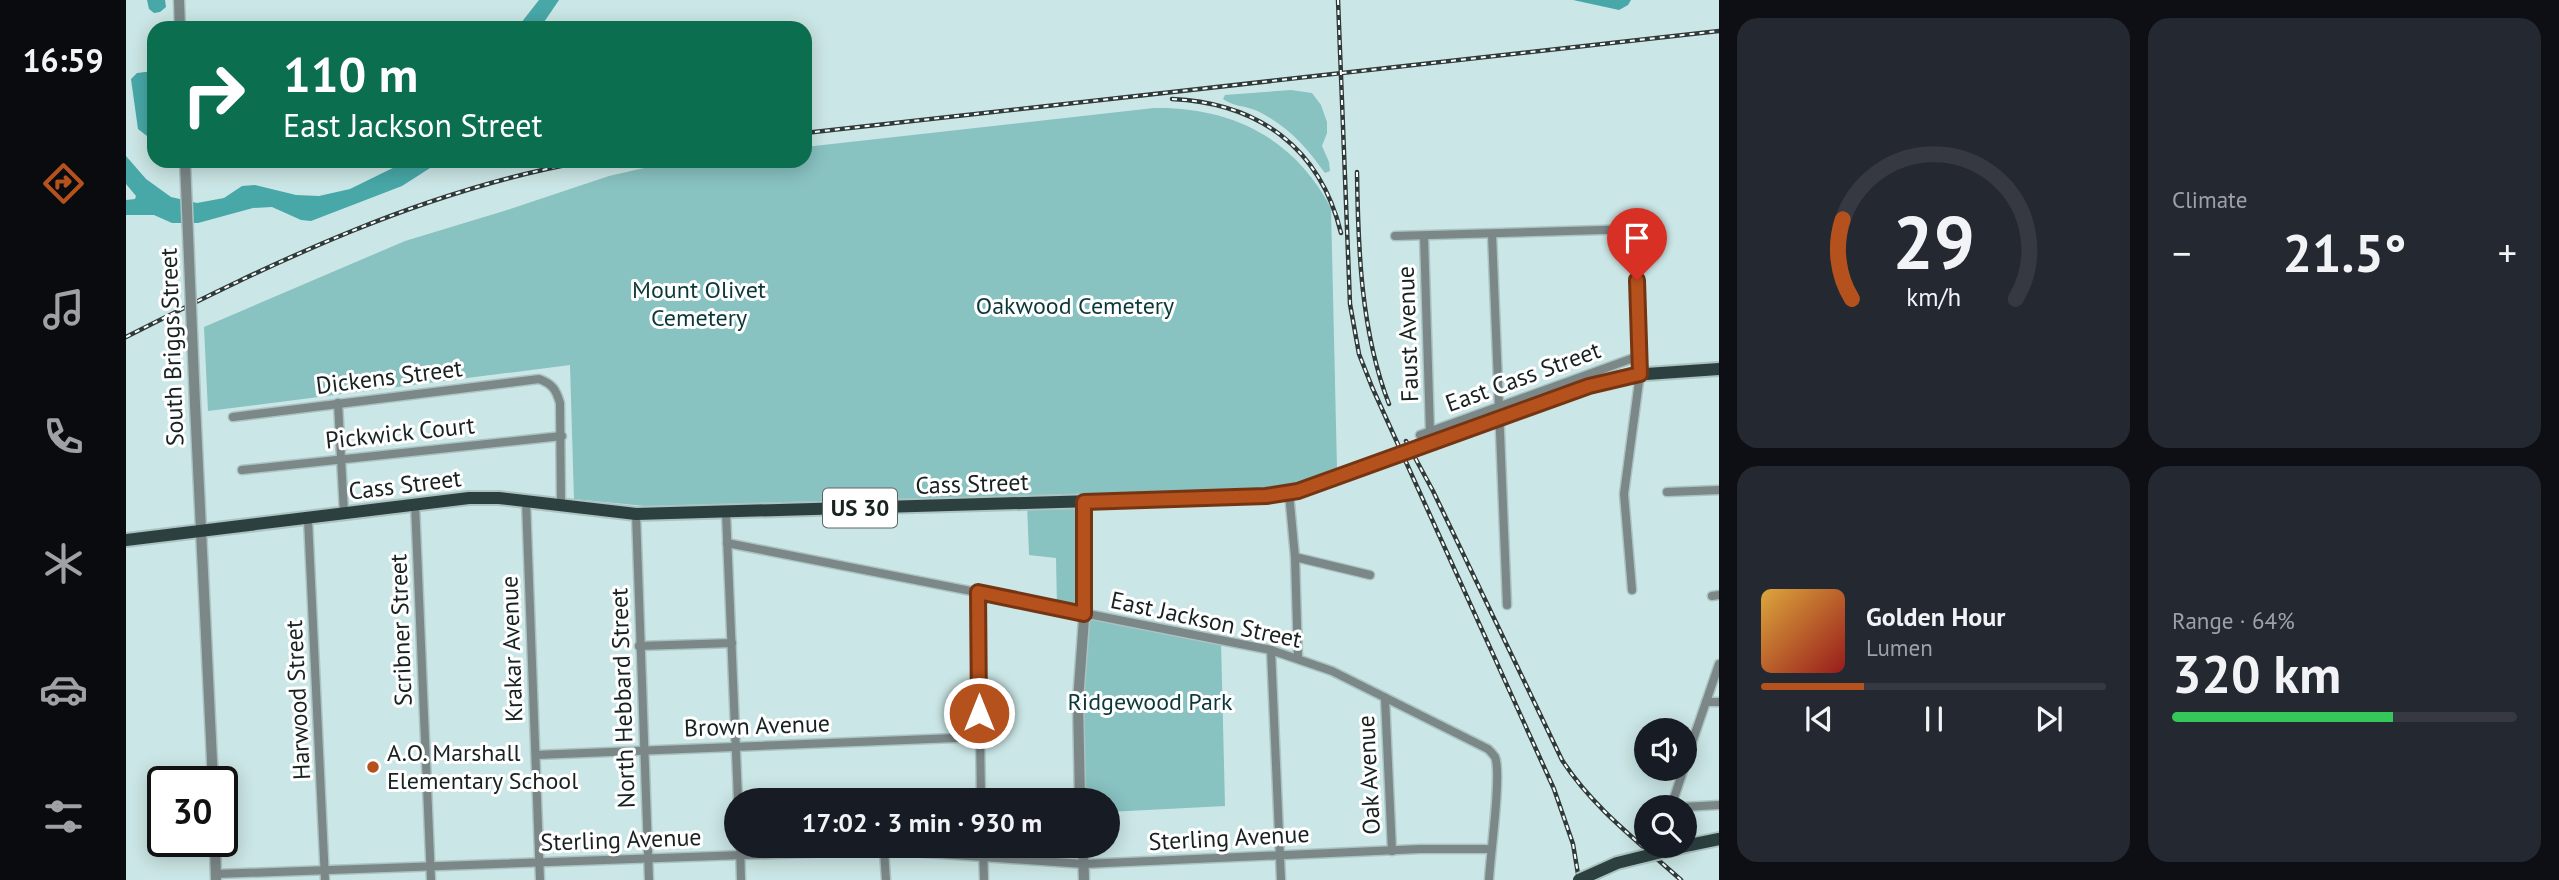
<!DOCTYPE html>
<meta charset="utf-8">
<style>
:root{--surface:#171b24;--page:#242831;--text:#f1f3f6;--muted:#9ea1a6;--line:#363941;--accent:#b5511c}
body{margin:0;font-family:"PT Sans",sans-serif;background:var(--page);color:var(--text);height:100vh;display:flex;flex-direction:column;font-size:26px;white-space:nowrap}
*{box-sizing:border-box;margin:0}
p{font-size:23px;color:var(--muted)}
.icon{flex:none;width:38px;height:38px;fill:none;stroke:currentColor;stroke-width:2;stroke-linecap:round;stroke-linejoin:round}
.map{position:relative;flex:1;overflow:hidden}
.side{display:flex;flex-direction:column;gap:18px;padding:18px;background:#0d0f14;width:840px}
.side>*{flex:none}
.hud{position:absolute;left:21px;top:21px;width:665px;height:147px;border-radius:21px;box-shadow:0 4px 18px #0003;background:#0b6e4f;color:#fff;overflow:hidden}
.tools{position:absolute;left:1508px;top:718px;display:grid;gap:14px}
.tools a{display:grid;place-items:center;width:63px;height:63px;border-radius:50%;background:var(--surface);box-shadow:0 4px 18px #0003;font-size:35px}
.speed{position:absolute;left:21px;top:766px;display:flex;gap:14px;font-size:35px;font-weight:700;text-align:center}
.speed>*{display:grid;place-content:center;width:91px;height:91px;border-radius:50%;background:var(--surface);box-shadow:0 4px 18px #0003;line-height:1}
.speed .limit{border:4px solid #111;border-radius:10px;background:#fff;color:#111}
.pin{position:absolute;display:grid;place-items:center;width:60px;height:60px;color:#fff;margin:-72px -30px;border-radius:50% 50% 50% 0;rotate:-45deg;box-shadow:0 0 7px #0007}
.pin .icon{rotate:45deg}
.me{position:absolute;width:77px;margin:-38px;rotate:0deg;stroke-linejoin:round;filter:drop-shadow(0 0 5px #0008)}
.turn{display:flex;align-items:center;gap:24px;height:147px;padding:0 21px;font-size:32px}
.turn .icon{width:91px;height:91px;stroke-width:2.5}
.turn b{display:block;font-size:49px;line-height:60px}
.big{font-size:52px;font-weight:700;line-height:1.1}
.side .card{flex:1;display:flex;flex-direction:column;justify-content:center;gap:10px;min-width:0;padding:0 24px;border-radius:21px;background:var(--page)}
.side .dial{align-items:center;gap:0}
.dial svg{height:182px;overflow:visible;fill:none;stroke:var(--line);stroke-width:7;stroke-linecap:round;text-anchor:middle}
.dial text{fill:var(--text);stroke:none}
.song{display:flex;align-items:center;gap:21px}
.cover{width:84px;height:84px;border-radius:10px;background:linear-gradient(135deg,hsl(40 70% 55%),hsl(0 70% 35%))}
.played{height:7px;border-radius:4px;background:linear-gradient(90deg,var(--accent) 30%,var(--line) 30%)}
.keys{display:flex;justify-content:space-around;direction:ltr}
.heat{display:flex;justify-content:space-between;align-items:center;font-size:38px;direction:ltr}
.charge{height:10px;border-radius:5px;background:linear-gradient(90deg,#34c759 64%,var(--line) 0)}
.side .tiles{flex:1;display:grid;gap:18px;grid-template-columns:repeat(2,1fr)}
.trip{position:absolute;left:598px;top:788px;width:396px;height:70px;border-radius:35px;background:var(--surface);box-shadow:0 4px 18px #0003;font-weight:700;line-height:70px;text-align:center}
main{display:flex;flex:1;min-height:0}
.tab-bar{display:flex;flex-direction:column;width:126px;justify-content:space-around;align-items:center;background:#090b0e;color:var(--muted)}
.tab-bar .icon{width:49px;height:49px}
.tab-bar .current{color:var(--accent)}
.tab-bar b{font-size:32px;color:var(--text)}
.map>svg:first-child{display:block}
.green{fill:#88c2c1}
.water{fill:#48a7a7}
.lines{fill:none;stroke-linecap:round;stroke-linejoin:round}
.minor-casing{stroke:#abc3c3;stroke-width:11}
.tertiary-casing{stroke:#abc3c3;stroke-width:13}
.primary-casing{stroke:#abc3c3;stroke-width:16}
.minor{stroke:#7c8787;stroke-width:8}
.tertiary{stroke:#7c8787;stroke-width:10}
.primary{stroke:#2c403f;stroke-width:12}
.rail-casing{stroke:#2e3b3a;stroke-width:4.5}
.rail{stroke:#fff;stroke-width:2;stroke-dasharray:5;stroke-linecap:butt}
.tertiary-bridge-casing{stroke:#abc3c3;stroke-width:13;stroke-linecap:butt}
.primary-bridge-casing{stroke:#abc3c3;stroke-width:16;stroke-linecap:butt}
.tertiary-bridge{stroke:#7c8787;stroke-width:10}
.primary-bridge{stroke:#2c403f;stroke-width:12}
.route-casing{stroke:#763512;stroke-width:18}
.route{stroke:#b5511c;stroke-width:12}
.poi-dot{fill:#b5511c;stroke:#fff;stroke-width:2.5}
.labels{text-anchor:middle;stroke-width:6;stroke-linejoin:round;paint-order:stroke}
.shield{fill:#fff;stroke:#5d6464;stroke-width:2}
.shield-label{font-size:23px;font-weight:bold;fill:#172221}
.park-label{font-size:24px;fill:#0b3939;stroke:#fff}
.street-label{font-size:24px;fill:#172221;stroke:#fff}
.poi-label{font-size:24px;fill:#172221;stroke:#fff;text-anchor:start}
</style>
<main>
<nav class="tab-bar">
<b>16:59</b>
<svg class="icon current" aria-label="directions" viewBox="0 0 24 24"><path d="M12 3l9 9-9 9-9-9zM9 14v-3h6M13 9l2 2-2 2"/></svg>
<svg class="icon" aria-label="music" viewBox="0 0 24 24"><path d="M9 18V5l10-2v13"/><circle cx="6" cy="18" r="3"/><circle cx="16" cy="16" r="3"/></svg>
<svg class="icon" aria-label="phone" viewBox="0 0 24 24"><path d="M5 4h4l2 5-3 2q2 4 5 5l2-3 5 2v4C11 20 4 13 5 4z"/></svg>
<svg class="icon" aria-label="climate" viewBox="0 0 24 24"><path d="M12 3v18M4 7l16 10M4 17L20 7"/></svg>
<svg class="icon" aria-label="car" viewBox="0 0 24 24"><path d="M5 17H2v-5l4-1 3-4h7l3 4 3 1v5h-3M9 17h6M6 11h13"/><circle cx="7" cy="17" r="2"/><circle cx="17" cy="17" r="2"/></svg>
<svg class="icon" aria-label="filters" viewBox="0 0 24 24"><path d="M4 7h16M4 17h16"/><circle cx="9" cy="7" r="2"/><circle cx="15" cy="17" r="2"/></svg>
</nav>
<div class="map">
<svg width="1593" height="880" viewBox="0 0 1593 880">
<rect width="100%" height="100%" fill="#cbe6e6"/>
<g class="green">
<path d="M1165 90 1186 93 1195 105 1201 122V133L1196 146 1203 162 1204 171 1199 173C1180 146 1160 124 1129 110 1119 106 1106 106 1097 99L1099 95Z"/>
<path d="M1028 108C1106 107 1168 138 1205 208L1211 469 1175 482 1131 489 519 506 448 499 444 365 82 411 78 327 279 241 378 211 483 176 527 166 565 161H679V147Z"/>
<polygon points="958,503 957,613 931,608 930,558 903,555 901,504"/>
<polygon points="958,614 1095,641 1099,806 982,812 982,800 956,800 952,702"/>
</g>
<g class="water">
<polygon points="21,0 39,0 40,7 34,12 28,13 23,9"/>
<polygon points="413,0 433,0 414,28 391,28"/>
<polygon points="1447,0 1505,0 1502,5 1493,10"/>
<polygon points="28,71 28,140 26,140 12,129 5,79 11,73"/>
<polygon points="0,156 20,179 45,197 71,203 98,198 116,186 129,185 170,195 193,196 224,189 281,161 315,161 276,186 185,221 175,220 146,207 127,208 72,223 46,223 28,215 0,215 0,200 9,199 10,196 0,184"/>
</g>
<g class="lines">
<g class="minor-casing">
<g id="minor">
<polyline points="1366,234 1381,605"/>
<polyline points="1269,236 1510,229 1514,374 1498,494 1506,590"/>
<polyline points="1298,236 1304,432"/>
<polyline points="212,403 218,513"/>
<path d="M107 417 413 379C427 384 430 390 434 403L435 505"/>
<polyline points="1294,435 1513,356"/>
<polyline points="116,470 436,436"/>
<polyline points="1541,492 1593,490"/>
<polyline points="1163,493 1169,557 1172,658"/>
<polyline points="400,501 414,880"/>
<polyline points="289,504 305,880"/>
<polyline points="600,512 612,800"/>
<polyline points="510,514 523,880"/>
<polyline points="182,519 199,880"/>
<path d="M601 543 1145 650 1206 671 1362 749C1364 751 1367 754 1369 757 1376 773 1364 857 1363 880"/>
<polyline points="1169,557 1244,575"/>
<polyline points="852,592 855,800"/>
<polyline points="1586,596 1593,595"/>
<polyline points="513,646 606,643"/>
<polyline points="1145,650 1155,880"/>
<polyline points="1259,698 1266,851"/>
<polyline points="1580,702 1593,702"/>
<polyline points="410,755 854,737"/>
<polyline points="1559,763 1593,664"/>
<polyline points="1545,807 1558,768"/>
<polyline points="1557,807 1593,805"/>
<polyline points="614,845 615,880"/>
<polyline points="857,845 858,880"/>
<polyline points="758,850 760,880"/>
<polyline points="90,874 758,850 958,864 1294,849 1364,849"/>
</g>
</g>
<g class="tertiary-casing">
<g id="tertiary">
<polyline points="53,0 54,28"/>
<polyline points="69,404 87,782"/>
<polyline points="954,800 952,701 960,591 959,502"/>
<polyline points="89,842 90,880"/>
<polyline points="957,845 958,880"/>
</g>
</g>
<g class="primary-casing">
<g id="primary">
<polyline points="1506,375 1593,369"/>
<polyline points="0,540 343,498 373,498 510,514 1140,496 1173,491"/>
<polyline points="1564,845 1593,839"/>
</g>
</g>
<use href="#minor" class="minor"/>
<use href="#tertiary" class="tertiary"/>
<use href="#primary" class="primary"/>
<g class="rail-casing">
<g id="rail">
<polyline points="1212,0 1224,304 1233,354 1246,387 1428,789 1447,844 1453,880"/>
<path d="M1046 99C1132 103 1194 147 1215 233"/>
<polyline points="679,133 1593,31"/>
<path d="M1231 172C1232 249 1235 332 1263 404"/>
<path d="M0 337C148 262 296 190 461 161"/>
<path d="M1280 441 1307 491 1436 760C1467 808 1513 842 1555 880"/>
</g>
</g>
<use href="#rail" class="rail"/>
<g class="tertiary-bridge-casing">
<polyline id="tertiary-bridge" points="59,161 69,404"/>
</g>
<g class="primary-bridge-casing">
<g id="primary-bridge">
<polyline points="1173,491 1463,386 1506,375"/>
<polyline points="1453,880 1491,863 1564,845"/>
</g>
</g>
<use href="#tertiary-bridge" class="tertiary-bridge"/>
<use href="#primary-bridge" class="primary-bridge"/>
</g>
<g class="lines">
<g class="route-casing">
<polyline id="route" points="853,713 852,592 958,614 958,502 1140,496 1172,491 1463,386 1514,374 1511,280"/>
</g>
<use href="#route" class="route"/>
</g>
<circle class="poi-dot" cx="247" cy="767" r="7"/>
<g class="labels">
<rect class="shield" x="697" y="488.5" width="74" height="39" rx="5"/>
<g class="shield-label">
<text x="734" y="516">US 30</text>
</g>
<g class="park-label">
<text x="573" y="298">Mount Olivet<tspan x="573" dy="28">Cemetery</tspan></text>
<text x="949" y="314">Oakwood Cemetery</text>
<text x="1024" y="710">Ridgewood Park</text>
</g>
<g class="street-label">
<text transform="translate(1282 334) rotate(-92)" y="8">Faust Avenue</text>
<text transform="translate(46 347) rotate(-92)" y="8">South Briggs Street</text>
<text transform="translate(263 377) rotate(-7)" y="8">Dickens Street</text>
<text transform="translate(1397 377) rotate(-20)" y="8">East Cass Street</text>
<text transform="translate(274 433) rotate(-6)" y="8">Pickwick Court</text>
<text transform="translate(846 484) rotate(-2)" y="8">Cass Street</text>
<text transform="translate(279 485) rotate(-7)" y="8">Cass Street</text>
<text transform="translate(1080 620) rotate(12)" y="8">East Jackson Street</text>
<text transform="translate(275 630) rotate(-92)" y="8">Scribner Street</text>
<text transform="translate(386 649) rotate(-92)" y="8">Krakar Avenue</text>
<text transform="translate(497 698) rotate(-92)" y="8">North Hebbard Street</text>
<text transform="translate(172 700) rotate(-93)" y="8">Harwood Street</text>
<text transform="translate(631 726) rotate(-2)" y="8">Brown Avenue</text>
<text transform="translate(1243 775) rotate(-93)" y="8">Oak Avenue</text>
<text transform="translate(1103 838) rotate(-3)" y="8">Sterling Avenue</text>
<text transform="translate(495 840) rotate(-2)" y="8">Sterling Avenue</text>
</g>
<g class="poi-label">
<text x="261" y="761">A.O. Marshall<tspan x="261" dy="28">Elementary School</tspan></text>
</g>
</g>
</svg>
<div class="tools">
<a><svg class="icon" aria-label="sound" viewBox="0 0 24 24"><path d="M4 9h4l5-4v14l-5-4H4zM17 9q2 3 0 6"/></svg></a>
<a><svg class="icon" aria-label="search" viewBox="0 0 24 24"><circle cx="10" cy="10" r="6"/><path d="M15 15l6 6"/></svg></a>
</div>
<div class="speed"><div class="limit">30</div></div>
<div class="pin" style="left:1511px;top:280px;background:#d93025"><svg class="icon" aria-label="arrive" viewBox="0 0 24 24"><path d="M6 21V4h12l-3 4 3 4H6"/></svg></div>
<svg class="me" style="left:853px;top:713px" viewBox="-20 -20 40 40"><circle r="17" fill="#b5511c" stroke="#fff" stroke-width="3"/><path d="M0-11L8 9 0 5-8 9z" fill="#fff"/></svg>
<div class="trip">17:02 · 3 min · 930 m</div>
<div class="hud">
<div class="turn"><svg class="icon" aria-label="right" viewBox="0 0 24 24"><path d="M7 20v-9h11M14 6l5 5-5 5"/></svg><div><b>110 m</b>East Jackson Street</div></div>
</div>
</div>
<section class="side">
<div class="tiles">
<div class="card dial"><svg viewBox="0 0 100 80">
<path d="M14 69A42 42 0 1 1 86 69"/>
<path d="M14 69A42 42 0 0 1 10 34" stroke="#b5511c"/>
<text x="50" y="56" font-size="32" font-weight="700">29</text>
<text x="50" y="72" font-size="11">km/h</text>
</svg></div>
<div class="card"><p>Climate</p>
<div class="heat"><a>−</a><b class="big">21.5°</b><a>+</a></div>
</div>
<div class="card">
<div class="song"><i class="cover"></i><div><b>Golden Hour</b><p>Lumen</p></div></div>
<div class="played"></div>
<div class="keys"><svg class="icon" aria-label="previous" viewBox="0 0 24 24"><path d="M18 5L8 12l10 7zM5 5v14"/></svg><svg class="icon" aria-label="pause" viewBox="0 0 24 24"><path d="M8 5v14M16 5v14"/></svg><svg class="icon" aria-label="next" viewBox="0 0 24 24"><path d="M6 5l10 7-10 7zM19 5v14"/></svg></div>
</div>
<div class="card"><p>Range · 64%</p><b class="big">320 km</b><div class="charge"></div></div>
</div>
</section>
</main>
